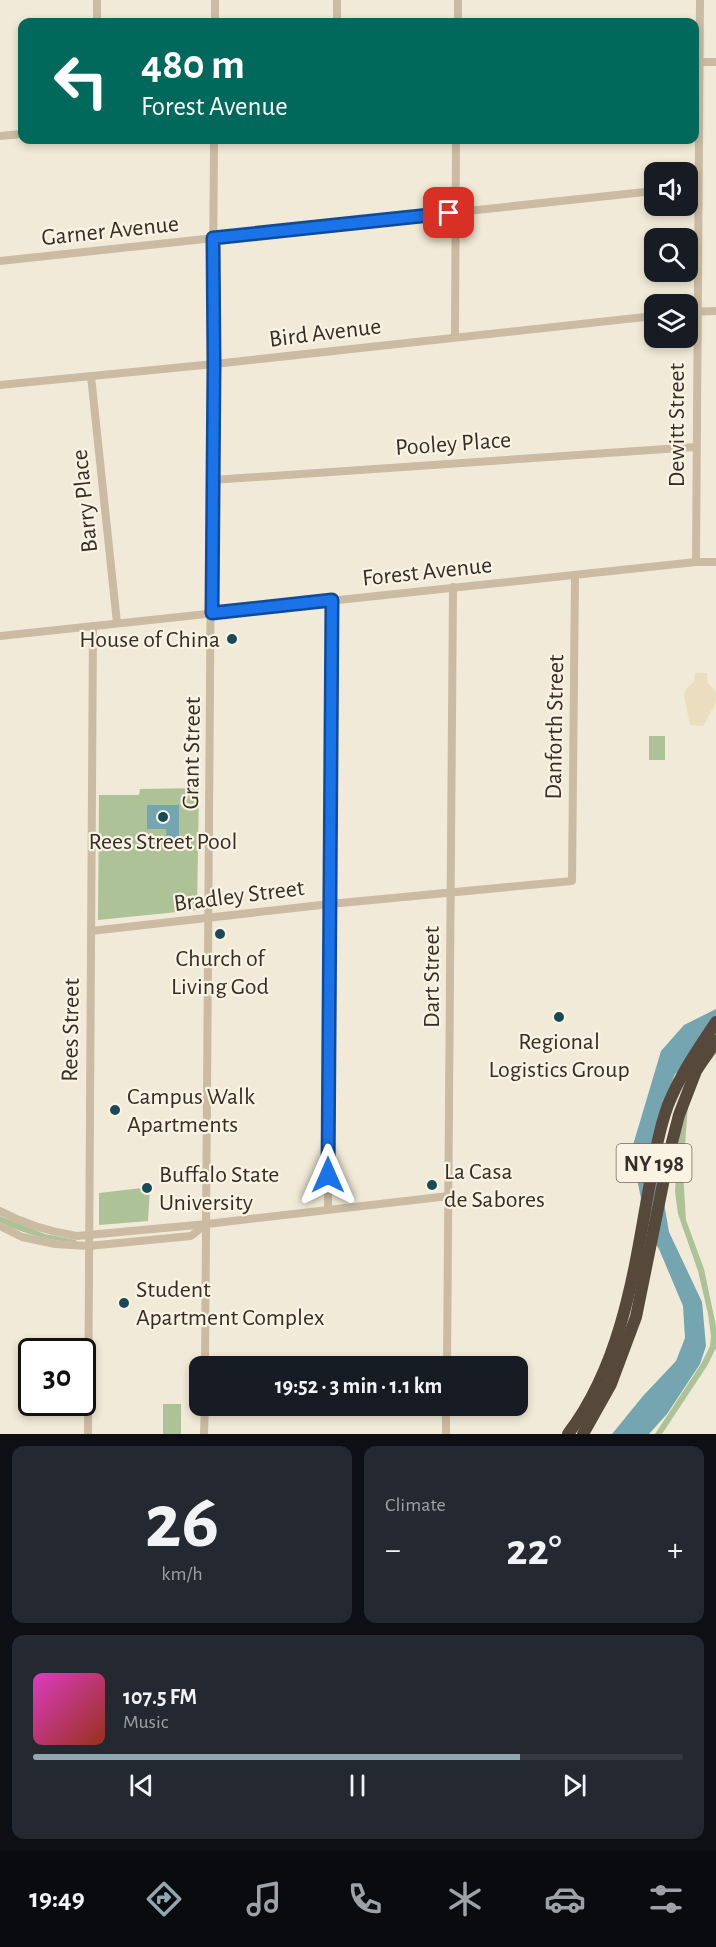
<!DOCTYPE html>
<meta charset="utf-8">
<style>
:root{--surface:#171b24;--page:#242831;--text:#f1f3f6;--muted:#9ea1a6;--line:#363941;--accent:#90a7af}
body{margin:0;font-family:"Alegreya Sans",sans-serif;background:var(--page);color:var(--text);height:100vh;display:flex;flex-direction:column;font-size:22px;white-space:nowrap}
*{box-sizing:border-box;margin:0}
p{font-size:20px;color:var(--muted)}
.icon{flex:none;width:33px;height:33px;fill:none;stroke:currentColor;stroke-width:2;stroke-linecap:round;stroke-linejoin:round}
.map{position:relative;height:1434px;overflow:hidden}
.side{display:flex;flex-direction:column;gap:12px;padding:12px;background:#0d0f14;flex:1}
.side>*{flex:none}
.hud{position:absolute;left:18px;top:18px;width:681px;height:126px;border-radius:12px;box-shadow:0 3px 9px #0003;background:#00695c;color:#fff;overflow:hidden}
.controls{position:absolute;left:644px;top:162px;display:grid;gap:12px}
.controls a{display:grid;place-items:center;width:54px;height:54px;border-radius:12px;background:var(--surface);box-shadow:0 3px 9px #0003;font-size:30px}
.speed{position:absolute;left:18px;top:1338px;display:flex;gap:12px;font-size:30px;font-weight:700;text-align:center}
.speed>*{display:grid;place-content:center;width:78px;height:78px;border-radius:50%;background:var(--surface);box-shadow:0 3px 9px #0003;line-height:1}
.speed .limit{border:3px solid #111;border-radius:9px;background:#fff;color:#111}
.pin{position:absolute;display:grid;place-items:center;width:51px;height:51px;color:#fff;margin:-26px;border-radius:12px;box-shadow:0 3px 9px #0006}
.me{position:absolute;width:66px;margin:-33px;rotate:0deg;stroke-linejoin:round;filter:drop-shadow(0 0 4px #0008)}
.turn{display:flex;align-items:center;gap:21px;height:126px;padding:0 24px;font-size:27px}
.turn .icon{width:78px;height:78px;stroke-width:2.5}
.turn b{display:block;font-size:42px;line-height:51px}
.big{font-size:45px;font-weight:600;line-height:1.1}
.side .tile{flex:1;display:flex;flex-direction:column;justify-content:center;gap:9px;min-width:0;padding:0 21px;border-radius:12px;background:var(--page)}
.side .dial{align-items:center;gap:0}
.dial b{font-size:78px;line-height:1}
.song{display:flex;align-items:center;gap:18px}
.cover{width:72px;height:72px;border-radius:9px;background:linear-gradient(135deg,hsl(310 70% 55%),hsl(10 70% 35%))}
.played{height:6px;border-radius:3px;background:linear-gradient(90deg,var(--accent) 75%,var(--line) 75%)}
.keys{display:flex;justify-content:space-around;direction:ltr}
.heat{display:flex;justify-content:space-between;align-items:center;font-size:33px;direction:ltr}
.side .tiles{flex:1;display:grid;gap:12px;grid-template-columns:1fr 1fr}
.tile:last-child{grid-column:span 2}
.trip{position:absolute;left:189px;top:1356px;width:339px;height:60px;border-radius:12px;background:var(--surface);box-shadow:0 3px 9px #0003;font-weight:600;line-height:60px;text-align:center}
.tab-bar{display:flex;height:96px;justify-content:space-around;align-items:center;background:#090b0e;color:var(--muted)}
.tab-bar .icon{width:42px;height:42px}
.tab-bar .on{color:var(--accent)}
.tab-bar b{font-size:27px;color:var(--text)}
.map>svg:first-child{display:block}
.green{fill:#adc297}
.plaza{fill:#ebdebe}
.water{fill:#75a5b0}
.lines{fill:none;stroke-linecap:round;stroke-linejoin:round}
.minor{stroke:#cbbba3;stroke-width:8}
.highway{stroke:#57483c;stroke-width:12}
.route-casing{stroke:#114b97;stroke-width:15}
.route{stroke:#1a73e8;stroke-width:10}
.poi-dot{fill:#194a58;stroke:#faf3e4;stroke-width:2}
.labels{text-anchor:middle;stroke-width:4.5;stroke-linejoin:round;paint-order:stroke}
.shield{fill:#faf3e4;stroke:#70685f;stroke-width:1.5}
.shield-label{font-size:22px;font-weight:bold;fill:#352d26}
.street-label{font-size:24px;fill:#352d26;stroke:#faf3e4}
.poi-label{font-size:24px;fill:#352d26;stroke:#faf3e4;text-anchor:start}
</style>
<div class="map">
<svg width="716" height="1434" viewBox="0 0 716 1434">
<rect width="100%" height="100%" fill="#f2ead8"/>
<g class="green">
<rect x="649" y="736" width="16" height="24"/>
<polygon points="199,788 197,910 98,920 99,795 139,795 140,789"/>
<polygon points="716,1045 716,1054 700,1073 688,1105 683,1172 686,1220 704,1269 716,1326 716,1348 707,1366 662,1434 655,1434 701,1364 710,1346 711,1336 708,1314 698,1271 678,1214 675,1192 678,1134 685,1090"/>
<polygon points="150,1187 148,1221 99,1225 99,1193"/>
<path d="M0 1216 45 1234 76 1240 77 1243C49 1240 25 1235 0 1222Z"/>
<rect x="163" y="1404" width="18" height="30"/>
</g>
<g class="plaza">
<polygon points="695,673 707,673 707,682 716,692 716,702 703,726 690,725 685,701 684,694 688,687 694,682"/>
<polygon points="31,1390 32,1402 42,1403 43,1415 23,1417 22,1412 25,1412 24,1400 27,1399 26,1392 23,1391"/>
</g>
<g class="water">
<polygon points="147,805 179,805 179,842 167,842 166,829 147,829"/>
<polygon points="716,1009 716,1038 675,1074 658,1117 659,1174 669,1232 702,1302 706,1346 700,1364 667,1414 649,1434 612,1434 643,1396 676,1361 685,1338 683,1306 659,1249 648,1233 636,1174 633,1145 661,1051 684,1025"/>
</g>
<g class="lines">
<g class="minor">
<polyline points="97,22 97,0"/>
<polyline points="215,22 215,0"/>
<polyline points="337,22 337,0"/>
<polyline points="458,22 458,0"/>
<polyline points="695,62 716,62"/>
<polyline points="0,136 22,134"/>
<polyline points="0,261 654,191"/>
<polyline points="687,312 716,311"/>
<polyline points="455,337 456,140"/>
<polyline points="91,376 117,623"/>
<polyline points="0,385 214,364 654,316"/>
<polyline points="213,480 695,447"/>
<polyline points="696,562 700,0"/>
<polyline points="0,636 696,562 716,562"/>
<polyline points="91,931 330,904 572,881 575,575"/>
<polyline points="328,1209 332,600"/>
<path d="M0 1211C25 1224 49 1232 77 1236L207 1224 449 1196"/>
<polyline points="0,1226 22,1237 55,1244 88,1246 191,1236 206,1224"/>
<polyline points="205,1366 214,140"/>
<polyline points="447,1366 453,587"/>
<polyline points="88,1434 93,626"/>
<polyline points="204,1434 205,1406"/>
<polyline points="446,1434 446,1406"/>
</g>
<g class="highway">
<path d="M568 1434C619 1367 633 1280 647 1199 653 1168 657 1135 668 1105 680 1075 698 1049 716 1022"/>
<polyline points="583,1434 611,1384 636,1317 669,1154 679,1115 696,1071 716,1041"/>
</g>
</g>
<g class="lines">
<g class="route-casing">
<polyline id="route" points="328,1175 332,600 212,613 214,364 213,238 449,213"/>
</g>
<use href="#route" class="route"/>
</g>
<g class="poi-dot">
<circle cx="232" cy="639" r="6"/>
<circle cx="163" cy="817" r="6"/>
<circle cx="220" cy="934" r="6"/>
<circle cx="559" cy="1017" r="6"/>
<circle cx="115" cy="1110" r="6"/>
<circle cx="432" cy="1185" r="6"/>
<circle cx="147" cy="1188" r="6"/>
<circle cx="124" cy="1303" r="6"/>
</g>
<g class="labels">
<rect class="shield" x="616.5" y="1144" width="75" height="38" rx="4.5"/>
<g class="shield-label">
<text x="654" y="1171">NY 198</text>
</g>
<g class="street-label">
<text transform="translate(110 230) rotate(-6)" y="8">Garner Avenue</text>
<text transform="translate(325 332) rotate(-7)" y="8">Bird Avenue</text>
<text transform="translate(676 425) rotate(-90)" y="8">Dewitt Street</text>
<text transform="translate(453 443) rotate(-4)" y="8">Pooley Place</text>
<text transform="translate(84 501) rotate(-96)" y="8">Barry Place</text>
<text transform="translate(427 571) rotate(-6)" y="8">Forest Avenue</text>
<text transform="translate(554 727) rotate(-89)" y="8">Danforth Street</text>
<text transform="translate(191 753) rotate(-89)" y="8">Grant Street</text>
<text transform="translate(239 895) rotate(-7)" y="8">Bradley Street</text>
<text transform="translate(431 977) rotate(-90)" y="8">Dart Street</text>
<text transform="translate(70 1030) rotate(-89)" y="8">Rees Street</text>
</g>
<g class="poi-label">
<text x="220" y="647" text-anchor="end">House of China</text>
<text x="163" y="849" text-anchor="middle">Rees Street Pool</text>
<text x="220" y="966" text-anchor="middle">Church of<tspan x="220" dy="28">Living God</tspan></text>
<text x="559" y="1049" text-anchor="middle">Regional<tspan x="559" dy="28">Logistics Group</tspan></text>
<text x="127" y="1104">Campus Walk<tspan x="127" dy="28">Apartments</tspan></text>
<text x="444" y="1179">La Casa<tspan x="444" dy="28">de Sabores</tspan></text>
<text x="159" y="1182">Buffalo State<tspan x="159" dy="28">University</tspan></text>
<text x="136" y="1297">Student<tspan x="136" dy="28">Apartment Complex</tspan></text>
</g>
</g>
</svg>
<div class="controls">
<a><svg class="icon" aria-label="sound" viewBox="0 0 24 24"><path d="M4 9h4l5-4v14l-5-4H4zM17 9q2 3 0 6"/></svg></a>
<a><svg class="icon" aria-label="search" viewBox="0 0 24 24"><circle cx="10" cy="10" r="6"/><path d="M15 15l6 6"/></svg></a>
<a><svg class="icon" aria-label="layers" viewBox="0 0 24 24"><path d="M12 4l9 5-9 5-9-5zM3 14l9 5 9-5"/></svg></a>
</div>
<div class="speed"><div class="limit">30</div></div>
<div class="pin" style="left:449px;top:213px;background:#d93025"><svg class="icon" aria-label="arrive" viewBox="0 0 24 24"><path d="M6 21V4h12l-3 4 3 4H6"/></svg></div>
<svg class="me" style="left:328px;top:1175px" viewBox="-20 -20 40 40"><path d="M0-17L14 15 0 8-14 15z" fill="#1a73e8" stroke="#fff" stroke-width="4"/></svg>
<div class="trip">19:52 · 3 min · 1.1 km</div>
<div class="hud">
<div class="turn"><svg class="icon" aria-label="left" viewBox="0 0 24 24"><path d="M17 20v-9H6M10 6l-5 5 5 5"/></svg><div><b>480 m</b>Forest Avenue</div></div>
</div>
</div>
<section class="side">
<div class="tiles">
<div class="tile dial"><b>26</b><p>km/h</p></div>
<div class="tile"><p>Climate</p>
<div class="heat"><a>−</a><b class="big">22°</b><a>+</a></div>
</div>
<div class="tile">
<div class="song"><i class="cover"></i><div><b>107.5 FM</b><p>Music</p></div></div>
<div class="played"></div>
<div class="keys"><svg class="icon" aria-label="previous" viewBox="0 0 24 24"><path d="M18 5L8 12l10 7zM5 5v14"/></svg><svg class="icon" aria-label="pause" viewBox="0 0 24 24"><path d="M8 5v14M16 5v14"/></svg><svg class="icon" aria-label="next" viewBox="0 0 24 24"><path d="M6 5l10 7-10 7zM19 5v14"/></svg></div>
</div>
</div>
</section>
<nav class="tab-bar">
<b>19:49</b>
<svg class="icon on" aria-label="directions" viewBox="0 0 24 24"><path d="M12 3l9 9-9 9-9-9zM9 14v-3h6M13 9l2 2-2 2"/></svg>
<svg class="icon" aria-label="music" viewBox="0 0 24 24"><path d="M9 18V5l10-2v13"/><circle cx="6" cy="18" r="3"/><circle cx="16" cy="16" r="3"/></svg>
<svg class="icon" aria-label="phone" viewBox="0 0 24 24"><path d="M5 4h4l2 5-3 2q2 4 5 5l2-3 5 2v4C11 20 4 13 5 4z"/></svg>
<svg class="icon" aria-label="climate" viewBox="0 0 24 24"><path d="M12 3v18M4 7l16 10M4 17L20 7"/></svg>
<svg class="icon" aria-label="car" viewBox="0 0 24 24"><path d="M5 17H2v-5l4-1 3-4h7l3 4 3 1v5h-3M9 17h6M6 11h13"/><circle cx="7" cy="17" r="2"/><circle cx="17" cy="17" r="2"/></svg>
<svg class="icon" aria-label="filters" viewBox="0 0 24 24"><path d="M4 7h16M4 17h16"/><circle cx="9" cy="7" r="2"/><circle cx="15" cy="17" r="2"/></svg>
</nav>
